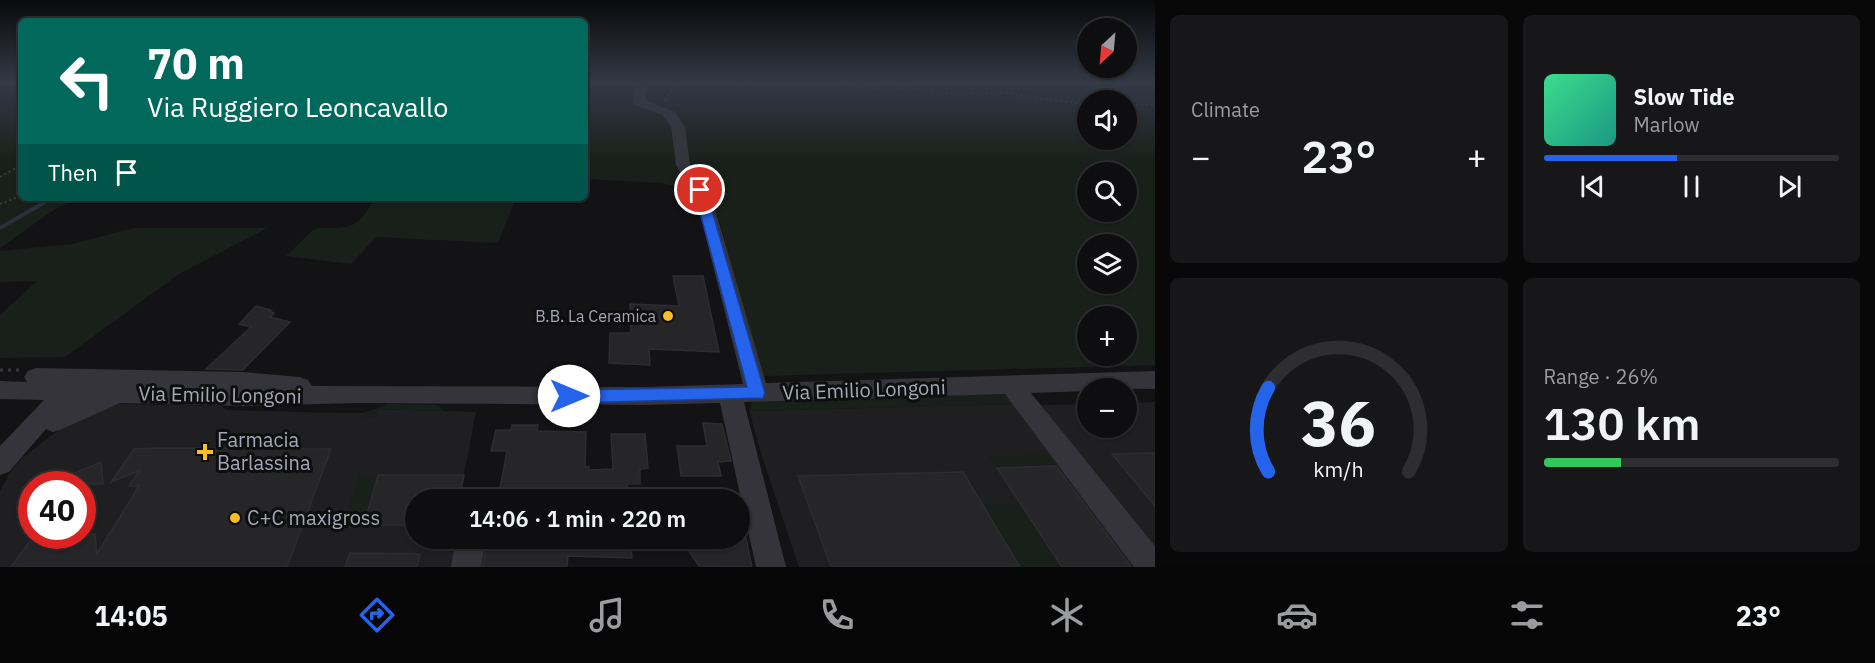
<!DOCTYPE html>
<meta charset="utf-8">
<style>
:root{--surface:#0e0e10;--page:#171719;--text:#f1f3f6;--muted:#9b9c9f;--line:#2e2e30;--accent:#2563eb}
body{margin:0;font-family:"IBM Plex Sans",sans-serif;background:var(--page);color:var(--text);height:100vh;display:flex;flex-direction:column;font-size:22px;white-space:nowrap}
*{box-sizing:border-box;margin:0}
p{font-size:20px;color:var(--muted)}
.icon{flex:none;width:33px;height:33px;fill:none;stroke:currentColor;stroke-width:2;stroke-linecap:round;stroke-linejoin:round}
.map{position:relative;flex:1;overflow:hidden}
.panel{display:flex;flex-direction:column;gap:15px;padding:15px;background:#080809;width:720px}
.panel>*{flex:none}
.top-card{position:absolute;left:18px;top:18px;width:570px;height:183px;border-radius:9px;box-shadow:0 2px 4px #0004,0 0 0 2px var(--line);background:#00695c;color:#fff;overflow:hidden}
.needle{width:39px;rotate:206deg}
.fabs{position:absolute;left:1077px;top:18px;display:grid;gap:12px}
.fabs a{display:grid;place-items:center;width:60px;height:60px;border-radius:50%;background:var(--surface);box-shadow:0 2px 4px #0004,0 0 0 2px var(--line);font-size:30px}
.speed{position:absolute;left:18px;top:471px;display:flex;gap:12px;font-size:30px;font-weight:700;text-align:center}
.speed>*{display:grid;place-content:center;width:78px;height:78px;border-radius:50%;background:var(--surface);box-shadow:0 2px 4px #0004,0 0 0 2px var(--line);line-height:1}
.speed .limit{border:9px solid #d22;background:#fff;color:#111}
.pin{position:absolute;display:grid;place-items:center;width:51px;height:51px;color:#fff;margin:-26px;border:3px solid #fff;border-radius:50%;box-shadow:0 2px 6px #0007}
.me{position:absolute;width:66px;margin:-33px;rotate:90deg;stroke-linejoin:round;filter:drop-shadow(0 0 4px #0008)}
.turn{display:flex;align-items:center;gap:21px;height:126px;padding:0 30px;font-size:27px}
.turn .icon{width:78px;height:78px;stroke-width:2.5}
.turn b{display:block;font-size:42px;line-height:51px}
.then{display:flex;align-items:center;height:57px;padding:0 30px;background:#0003;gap:12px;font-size:22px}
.big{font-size:45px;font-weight:600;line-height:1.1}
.panel .widget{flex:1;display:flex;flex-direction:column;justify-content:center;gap:9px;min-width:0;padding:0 21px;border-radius:9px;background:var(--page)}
.panel .dial{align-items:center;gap:0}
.dial svg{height:156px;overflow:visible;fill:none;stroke:var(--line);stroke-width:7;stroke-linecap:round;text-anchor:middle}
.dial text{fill:var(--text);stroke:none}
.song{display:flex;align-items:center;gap:18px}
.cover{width:72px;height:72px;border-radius:9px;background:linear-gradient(135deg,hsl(150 70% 55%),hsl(170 70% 35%))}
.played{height:6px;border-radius:3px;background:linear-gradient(90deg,var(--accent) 45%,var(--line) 45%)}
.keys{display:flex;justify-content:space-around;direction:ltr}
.heat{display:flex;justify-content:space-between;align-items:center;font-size:33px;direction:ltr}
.charge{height:9px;border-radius:4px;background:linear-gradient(90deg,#34c759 26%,var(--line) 0)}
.panel .tiles{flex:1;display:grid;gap:15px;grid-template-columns:repeat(2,1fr)}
.trip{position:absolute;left:405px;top:489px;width:345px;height:60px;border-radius:30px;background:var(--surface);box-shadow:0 2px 4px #0004,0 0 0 2px var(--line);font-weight:600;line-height:60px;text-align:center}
.menu{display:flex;height:96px;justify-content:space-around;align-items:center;background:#060606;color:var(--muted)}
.menu .icon{width:42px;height:42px}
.menu .on{color:var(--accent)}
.menu b{font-size:27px;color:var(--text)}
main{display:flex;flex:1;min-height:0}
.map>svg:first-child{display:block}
.built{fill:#1f1f22;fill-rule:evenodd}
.green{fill:#19201a;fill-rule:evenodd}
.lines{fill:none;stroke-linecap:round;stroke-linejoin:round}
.stream{stroke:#283139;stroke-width:4}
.building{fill:#262629;stroke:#2d2d31;stroke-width:1.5}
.path-far1{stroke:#3a3b41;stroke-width:2;stroke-dasharray:2 3;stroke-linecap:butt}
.path{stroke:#3a3b41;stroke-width:3;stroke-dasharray:3 5;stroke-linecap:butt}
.minor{fill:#34343a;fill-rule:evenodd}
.route{fill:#2563eb;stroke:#184099;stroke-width:1.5}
.poi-dot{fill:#fabd25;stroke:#0e0e0f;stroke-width:2}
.labels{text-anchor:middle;stroke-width:6;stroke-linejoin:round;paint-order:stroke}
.poi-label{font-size:16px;fill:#a4a8b6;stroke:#0e0e0f;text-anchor:end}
.near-street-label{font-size:20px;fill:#a4a8b6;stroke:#0e0e0f}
.near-poi-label{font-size:20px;fill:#a4a8b6;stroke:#0e0e0f;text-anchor:start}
</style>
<main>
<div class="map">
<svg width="1155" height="567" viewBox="0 0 1155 567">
<rect width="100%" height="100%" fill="#131315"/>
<g class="built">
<polygon points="1155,402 1155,567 799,567 760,450 749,411 1017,404 1019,406 1087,404 1088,428 1126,428 1127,403"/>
<path d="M118 404 222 406 226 410 338 413H364L374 409 476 412 461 489 570 485 569 499 416 500V538L568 539 567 567H0V491L9 474 22 458 60 429 100 409ZM32 484H82V536H32Z"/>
</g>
<g class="green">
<polygon points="0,82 21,82 21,198 85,198 58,207 0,248"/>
<path d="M585 82H1155V365L762 376 713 198 662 183 585 179ZM1088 100H1126V140H1088ZM1088 172H1126V212H1088ZM1088 244H1126V284H1088ZM1088 316H1126V356H1088Z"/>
<path d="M374 198H516L498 243 376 237 351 264 286 256 315 228C348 228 359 231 374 198Z"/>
<polygon points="133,228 267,228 179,274 65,357 0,358 0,315 37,281 0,282 0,251 72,244"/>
<polygon points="1008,394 1017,404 749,411 752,402 758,400"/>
<polygon points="388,404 438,405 444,411 380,409 377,418 362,418 364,413"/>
<polygon points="1057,455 1140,567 1133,567 1059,466 997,468 989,456"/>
<polygon points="359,475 378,475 364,525 342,526"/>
<polygon points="1021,504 1062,567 1020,567 983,505"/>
</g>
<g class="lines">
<polyline class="stream" points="0,228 52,198"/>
</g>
<g class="building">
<polygon points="673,276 703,276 719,352 649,349 650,365 609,363 610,333 631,333 630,304 679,306"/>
<polygon points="256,306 271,310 269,311 274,313 270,317 290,322 243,370 206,369 251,327 239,324"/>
<polygon points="703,423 722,424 731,461 718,462 721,476 681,476 677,446 707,446"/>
<polygon points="512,425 538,425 537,431 586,432 585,467 589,467 589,470 613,469 611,434 645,434 648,468 640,469 640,484 627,484 628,500 491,500 492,488 500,488 507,451 491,451 496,430 511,430"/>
<polygon points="153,448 331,449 287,567 11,567 29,542 82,542 82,534 95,534 97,554 139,486 129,486 140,470 111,482 134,449"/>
<polygon points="1155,453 1155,506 1112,454"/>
<polygon points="101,462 103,484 49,484"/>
<polygon points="1056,466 1131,567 1062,567 997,468"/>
<polygon points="963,472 1020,567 831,567 798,476"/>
<polygon points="378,475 464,475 459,500 416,500 416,525 364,525"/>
<polygon points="488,538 630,538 632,558 568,556 567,567 483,567"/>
<polygon points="713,538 746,538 752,567 699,566 687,548 715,550"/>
<polygon points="350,553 420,554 417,567 345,567"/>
</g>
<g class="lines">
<g class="path-far1">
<polyline points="1142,82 1155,85"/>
<polyline points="665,100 677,85 691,83 835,87 840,84 884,90 909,88 948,94 1007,93 1088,105"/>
<polyline points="1126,106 1155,104"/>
<polyline points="0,177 21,165"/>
<polyline points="0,204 21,196"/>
</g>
<polyline class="path" points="0,370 21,370"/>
<g class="minor">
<polygon points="636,82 648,82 645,100 675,112 685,126 690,165 713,202 766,383 1155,371 1155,389 1088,388 1088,391 1031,393 1155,546 1155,567 1134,567 1005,394 744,402 786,567 756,567 720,403 644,405 358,403 242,406 120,403 62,429 53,432 46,429 9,472 0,475 0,446 44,400 0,399 0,381 27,382 24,377 28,371 36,368 243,372 300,377 308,380 312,386 644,387 743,384 697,202 676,165 671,126 662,115 635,105 633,102"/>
<polygon points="456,538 486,538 481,567 451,567"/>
</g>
</g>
<linearGradient id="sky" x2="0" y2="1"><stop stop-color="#0a0a0c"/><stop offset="0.51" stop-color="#333946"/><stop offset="1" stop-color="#333946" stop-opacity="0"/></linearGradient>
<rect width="1155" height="162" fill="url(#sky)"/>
<polygon class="route" points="700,187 706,190 765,393 763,398 569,403 563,401 561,396 563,392 569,390 747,387 694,190"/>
<g class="poi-dot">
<circle cx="668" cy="316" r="6"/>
<path d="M202 443h6v6h6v6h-6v6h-6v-6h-6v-6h6z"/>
<circle cx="235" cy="518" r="6"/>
</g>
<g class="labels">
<g class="poi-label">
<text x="656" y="322">B.B. La Ceramica</text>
</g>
<g class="near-street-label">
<text transform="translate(864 390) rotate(-2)" y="7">Via Emilio Longoni</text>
<text transform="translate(220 395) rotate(1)" y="7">Via Emilio Longoni</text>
</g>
<g class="near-poi-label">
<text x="217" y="447">Farmacia<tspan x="217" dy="23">Barlassina</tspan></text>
<text x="247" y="525">C+C maxigross</text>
</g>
</g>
</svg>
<div class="fabs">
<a><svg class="needle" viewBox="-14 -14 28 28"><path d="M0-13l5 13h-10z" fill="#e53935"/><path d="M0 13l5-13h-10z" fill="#9b9c9f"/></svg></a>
<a><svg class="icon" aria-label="sound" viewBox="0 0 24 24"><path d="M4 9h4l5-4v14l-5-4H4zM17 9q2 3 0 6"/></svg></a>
<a><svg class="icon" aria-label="search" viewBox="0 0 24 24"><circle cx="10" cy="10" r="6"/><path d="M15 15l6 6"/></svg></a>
<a><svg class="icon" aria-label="layers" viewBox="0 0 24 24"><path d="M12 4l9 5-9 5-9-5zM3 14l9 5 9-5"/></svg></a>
<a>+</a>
<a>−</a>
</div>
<div class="speed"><div class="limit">40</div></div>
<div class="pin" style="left:700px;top:190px;background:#d93025"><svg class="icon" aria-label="arrive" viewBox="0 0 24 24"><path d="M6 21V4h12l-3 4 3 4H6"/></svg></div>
<svg class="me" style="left:569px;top:396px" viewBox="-20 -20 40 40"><circle r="19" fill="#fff"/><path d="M0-13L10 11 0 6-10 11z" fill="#2563eb"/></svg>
<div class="trip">14:06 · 1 min · 220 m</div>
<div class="top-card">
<div class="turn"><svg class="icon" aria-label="left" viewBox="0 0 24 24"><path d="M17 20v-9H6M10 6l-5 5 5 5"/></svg><div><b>70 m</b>Via Ruggiero Leoncavallo</div></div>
<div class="then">Then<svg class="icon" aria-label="arrive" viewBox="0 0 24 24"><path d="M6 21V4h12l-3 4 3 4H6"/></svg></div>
</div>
</div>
<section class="panel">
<div class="tiles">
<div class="widget"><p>Climate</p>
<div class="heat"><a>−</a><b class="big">23°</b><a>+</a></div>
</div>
<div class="widget">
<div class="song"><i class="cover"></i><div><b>Slow Tide</b><p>Marlow</p></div></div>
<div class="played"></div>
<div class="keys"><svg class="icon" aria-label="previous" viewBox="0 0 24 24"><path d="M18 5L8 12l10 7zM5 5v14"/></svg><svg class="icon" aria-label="pause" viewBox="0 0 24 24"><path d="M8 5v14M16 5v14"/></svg><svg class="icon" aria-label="next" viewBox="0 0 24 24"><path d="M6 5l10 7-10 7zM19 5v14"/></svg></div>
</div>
<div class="widget dial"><svg viewBox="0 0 100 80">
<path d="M14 69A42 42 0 1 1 86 69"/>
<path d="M14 69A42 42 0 0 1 14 26" stroke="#2563eb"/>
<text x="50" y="56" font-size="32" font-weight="700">36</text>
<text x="50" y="72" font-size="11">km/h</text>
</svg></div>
<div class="widget"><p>Range · 26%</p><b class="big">130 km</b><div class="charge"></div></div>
</div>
</section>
</main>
<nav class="menu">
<b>14:05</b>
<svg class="icon on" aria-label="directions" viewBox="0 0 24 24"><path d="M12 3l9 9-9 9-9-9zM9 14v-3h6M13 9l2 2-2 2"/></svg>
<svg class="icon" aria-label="music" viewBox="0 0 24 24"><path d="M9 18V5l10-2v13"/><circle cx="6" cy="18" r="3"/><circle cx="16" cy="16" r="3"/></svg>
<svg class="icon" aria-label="phone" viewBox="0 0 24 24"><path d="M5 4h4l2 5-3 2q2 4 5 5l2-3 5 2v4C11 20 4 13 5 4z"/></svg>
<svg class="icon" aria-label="climate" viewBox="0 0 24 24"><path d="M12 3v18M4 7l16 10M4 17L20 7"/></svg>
<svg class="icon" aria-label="car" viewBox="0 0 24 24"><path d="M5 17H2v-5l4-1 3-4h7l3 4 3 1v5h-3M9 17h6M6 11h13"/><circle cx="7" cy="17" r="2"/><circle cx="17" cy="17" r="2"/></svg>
<svg class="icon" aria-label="filters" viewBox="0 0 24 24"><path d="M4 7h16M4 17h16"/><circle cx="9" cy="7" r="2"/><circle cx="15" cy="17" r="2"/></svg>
<b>23°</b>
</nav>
